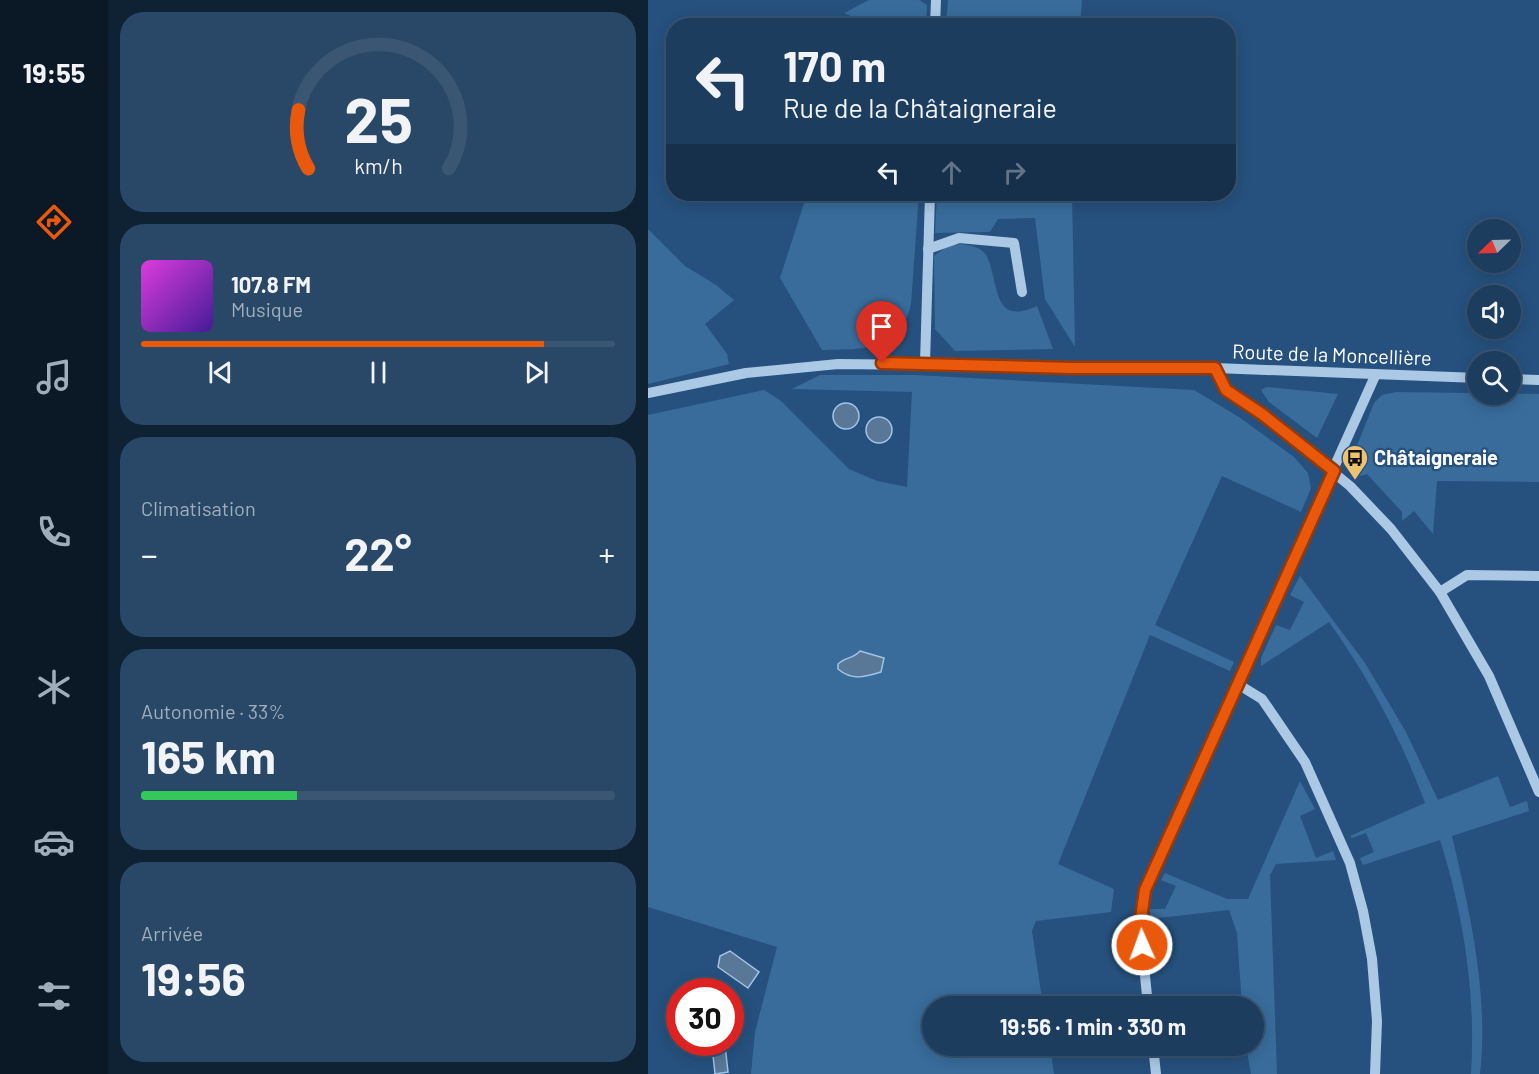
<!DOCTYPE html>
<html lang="fr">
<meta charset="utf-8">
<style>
:root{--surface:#1c3d5e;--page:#294867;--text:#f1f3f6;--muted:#a0aebc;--line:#3a5673;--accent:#ea580c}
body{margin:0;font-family:Barlow,sans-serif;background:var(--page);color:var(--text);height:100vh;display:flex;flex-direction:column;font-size:22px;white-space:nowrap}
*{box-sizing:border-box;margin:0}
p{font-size:20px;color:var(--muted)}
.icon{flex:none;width:33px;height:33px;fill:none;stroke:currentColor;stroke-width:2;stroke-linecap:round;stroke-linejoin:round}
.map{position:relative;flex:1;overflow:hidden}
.details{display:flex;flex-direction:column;gap:12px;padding:12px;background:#0f2234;width:540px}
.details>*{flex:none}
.top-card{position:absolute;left:18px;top:18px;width:570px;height:183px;border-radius:24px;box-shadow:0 3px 15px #0003,0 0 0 2px var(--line);background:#1c3d5e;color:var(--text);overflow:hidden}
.needle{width:39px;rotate:247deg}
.tools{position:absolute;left:819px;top:219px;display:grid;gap:12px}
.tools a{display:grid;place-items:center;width:54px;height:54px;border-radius:50%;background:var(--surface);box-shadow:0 3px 15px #0003,0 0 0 2px var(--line);font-size:30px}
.speed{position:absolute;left:18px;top:978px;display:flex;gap:12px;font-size:30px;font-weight:700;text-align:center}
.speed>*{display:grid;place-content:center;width:78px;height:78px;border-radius:50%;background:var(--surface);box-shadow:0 3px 15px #0003,0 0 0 2px var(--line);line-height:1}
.speed .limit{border:9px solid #d22;background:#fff;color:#111}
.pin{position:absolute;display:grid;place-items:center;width:51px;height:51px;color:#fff;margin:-62px -26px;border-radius:50% 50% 50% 0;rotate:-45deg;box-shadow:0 0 6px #0007}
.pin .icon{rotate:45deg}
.me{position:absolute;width:66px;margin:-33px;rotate:358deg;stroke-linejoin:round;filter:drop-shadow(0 0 4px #0008)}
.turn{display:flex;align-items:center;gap:21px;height:126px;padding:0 18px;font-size:27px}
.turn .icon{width:78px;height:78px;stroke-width:2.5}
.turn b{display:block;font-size:42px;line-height:51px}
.lanes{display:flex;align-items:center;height:57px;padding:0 18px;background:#0003;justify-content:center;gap:30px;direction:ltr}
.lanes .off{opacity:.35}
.big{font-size:45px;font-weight:700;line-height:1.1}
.details .tile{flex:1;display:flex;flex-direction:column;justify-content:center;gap:9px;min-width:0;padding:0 21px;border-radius:24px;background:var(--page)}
.details .dial{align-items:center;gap:0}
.dial svg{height:156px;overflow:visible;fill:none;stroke:var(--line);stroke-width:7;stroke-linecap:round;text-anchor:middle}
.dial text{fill:var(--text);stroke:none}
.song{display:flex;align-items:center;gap:18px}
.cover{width:72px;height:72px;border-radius:9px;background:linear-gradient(135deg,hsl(300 70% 55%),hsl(260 70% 35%))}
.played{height:6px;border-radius:3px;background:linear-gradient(90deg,var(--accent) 85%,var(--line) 85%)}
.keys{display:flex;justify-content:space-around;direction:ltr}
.heat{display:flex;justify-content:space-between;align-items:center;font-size:33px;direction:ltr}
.charge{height:9px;border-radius:4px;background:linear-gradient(90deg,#34c759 33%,var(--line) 0)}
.trip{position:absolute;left:274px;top:996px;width:342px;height:60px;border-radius:30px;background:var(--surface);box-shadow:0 3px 15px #0003,0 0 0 2px var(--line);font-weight:700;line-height:60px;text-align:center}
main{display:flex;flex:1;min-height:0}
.tab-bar{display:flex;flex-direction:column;width:108px;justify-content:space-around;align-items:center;background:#0b1826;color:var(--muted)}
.tab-bar .icon{width:42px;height:42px}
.tab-bar .current{color:var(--accent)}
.tab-bar b{font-size:27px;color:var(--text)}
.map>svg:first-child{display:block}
.green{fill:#396c9b}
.water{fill:#597898;stroke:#a0c4e6;stroke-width:1.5}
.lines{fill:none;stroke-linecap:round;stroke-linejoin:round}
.minor{stroke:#abc9e5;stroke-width:10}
.route-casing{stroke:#983908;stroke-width:15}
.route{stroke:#ea580c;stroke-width:10}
.labels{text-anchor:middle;stroke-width:4.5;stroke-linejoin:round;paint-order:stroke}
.street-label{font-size:20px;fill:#fff;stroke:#26517e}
.poi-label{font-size:20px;font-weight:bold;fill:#fff;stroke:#26517e;text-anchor:start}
</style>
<main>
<nav class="tab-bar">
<b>19:55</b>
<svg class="icon current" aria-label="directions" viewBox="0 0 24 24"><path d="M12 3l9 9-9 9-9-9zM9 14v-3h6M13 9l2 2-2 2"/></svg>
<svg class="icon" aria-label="music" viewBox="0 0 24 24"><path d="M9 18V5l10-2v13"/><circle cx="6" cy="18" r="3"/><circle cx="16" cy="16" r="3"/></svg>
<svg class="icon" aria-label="phone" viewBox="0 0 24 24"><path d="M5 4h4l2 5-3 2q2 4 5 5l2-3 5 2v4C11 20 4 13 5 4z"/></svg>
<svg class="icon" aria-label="climate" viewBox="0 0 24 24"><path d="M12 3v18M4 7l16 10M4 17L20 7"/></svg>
<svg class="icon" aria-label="car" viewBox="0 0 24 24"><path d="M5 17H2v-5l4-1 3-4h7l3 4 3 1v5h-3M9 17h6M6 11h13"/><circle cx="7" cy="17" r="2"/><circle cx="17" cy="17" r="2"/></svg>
<svg class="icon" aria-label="filters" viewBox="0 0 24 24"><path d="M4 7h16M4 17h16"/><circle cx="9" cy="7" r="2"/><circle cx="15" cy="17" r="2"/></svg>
</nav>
<section class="details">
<div class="tile dial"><svg viewBox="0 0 100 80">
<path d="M14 69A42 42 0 1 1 86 69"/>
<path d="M14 69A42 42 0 0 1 9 39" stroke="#ea580c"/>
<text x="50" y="56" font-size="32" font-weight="700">25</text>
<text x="50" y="72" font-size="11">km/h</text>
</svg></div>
<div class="tile">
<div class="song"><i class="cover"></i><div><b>107.8 FM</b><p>Musique</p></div></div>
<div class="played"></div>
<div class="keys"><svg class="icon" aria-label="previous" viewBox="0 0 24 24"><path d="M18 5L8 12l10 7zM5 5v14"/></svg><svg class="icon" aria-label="pause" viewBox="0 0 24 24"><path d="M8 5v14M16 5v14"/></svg><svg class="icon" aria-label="next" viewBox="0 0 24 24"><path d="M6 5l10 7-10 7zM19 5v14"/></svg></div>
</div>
<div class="tile"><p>Climatisation</p>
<div class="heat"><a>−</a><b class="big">22°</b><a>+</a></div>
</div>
<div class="tile"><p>Autonomie · 33%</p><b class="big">165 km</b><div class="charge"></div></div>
<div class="tile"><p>Arrivée</p><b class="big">19:56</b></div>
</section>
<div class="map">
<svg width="891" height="1074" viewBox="0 0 891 1074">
<rect width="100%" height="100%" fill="#26517e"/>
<g class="green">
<polygon points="221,0 271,0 279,5 278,25 211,25 212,20 196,13"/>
<polygon points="300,0 434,0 432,25 298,25"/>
<path d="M159 194H271L263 304C252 352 215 349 174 350L132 278Z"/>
<polygon points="289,194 424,194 427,347 397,299 387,218 350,219 342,232 287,233"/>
<polygon points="0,229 37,266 68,285 86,300 57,324 79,354 81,364 0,384"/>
<path d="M313 244C322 245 333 247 338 255 352 280 342 328 389 306L405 349 307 351 287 329 286 256 301 245Z"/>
<polygon points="172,375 267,375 546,390 591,417 646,457 660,473 663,488 653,512 574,476 507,625 586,662 582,671 502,635 410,864 466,889 463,912 388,921 384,931 395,1006 285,1006 285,1046 402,1046 406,1074 103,1074 107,1032 129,947 0,907 0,415 116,390 133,401 201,469 229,481 259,487 264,392 144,389"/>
<polygon points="619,387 690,394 669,438 621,402 613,390"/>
<polygon points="748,392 891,394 891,482 789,481 785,534 766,511 754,521 754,512 719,474 709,477 704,458 726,403 734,395"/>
<path d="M652 576 717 663 758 732 790 800 850 776 862 807 879 801 881 811 804 836C822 913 841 995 832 1074H823C828 994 816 916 792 840L715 865 712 858 726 852 718 833 704 838 702 836 777 803C753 738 721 678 681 622L613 666V658L628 625 642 630 656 602 642 595Z"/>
<polygon points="652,781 667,809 652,816 668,858 685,851 688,860 628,864 622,875 629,1074 603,1074 598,1046 606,1046 606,1006 594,1006 589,933 581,910 502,919 502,909 517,909 528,886 513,880 517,873 579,899 600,899"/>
</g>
<g class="water">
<circle cx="198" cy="416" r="13"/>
<circle cx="231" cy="430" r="13"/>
<path d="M212 651 236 658 233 672C217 677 204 681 190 669V664C197 657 205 659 212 651Z"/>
<polygon points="82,951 111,972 100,988 70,967 72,956"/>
<polygon points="77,1045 80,1072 67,1074 64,1046"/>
</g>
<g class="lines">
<g class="minor">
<polyline points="287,26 288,0"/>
<polyline points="280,249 311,238 366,243 374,292"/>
<polyline points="277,363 282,194"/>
<polyline points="567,368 578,390 614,414 702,486 743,529 792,592 841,676 891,792"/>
<polyline points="862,379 891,380"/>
<polyline points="0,393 98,373 190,364 567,368 830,378"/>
<polyline points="792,592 819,575 891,576"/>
<polyline points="588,683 614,699 657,762 702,863 715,911 724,959 729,1021 727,1074"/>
<polyline points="500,1006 492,925 497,889 727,376"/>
<polyline points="505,1046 508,1074"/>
</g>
</g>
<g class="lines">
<g class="route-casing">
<polyline id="route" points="234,363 423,368 567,368 578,390 614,414 686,471 497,890 492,925 494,945"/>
</g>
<use href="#route" class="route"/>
</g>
<defs>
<g id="bus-pin" transform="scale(1.35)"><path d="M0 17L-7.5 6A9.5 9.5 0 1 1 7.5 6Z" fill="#eec370" stroke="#26517e"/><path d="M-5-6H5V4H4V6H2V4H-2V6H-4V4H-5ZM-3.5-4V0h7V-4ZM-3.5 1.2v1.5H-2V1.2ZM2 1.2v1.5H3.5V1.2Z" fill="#111"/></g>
</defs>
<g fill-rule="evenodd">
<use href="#bus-pin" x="707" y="458"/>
</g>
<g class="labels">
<g class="street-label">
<text transform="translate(684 355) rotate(2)" y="7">Route de la Moncellière</text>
</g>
<g class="poi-label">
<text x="726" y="465">Châtaigneraie</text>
</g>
</g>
</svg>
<div class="tools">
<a><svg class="needle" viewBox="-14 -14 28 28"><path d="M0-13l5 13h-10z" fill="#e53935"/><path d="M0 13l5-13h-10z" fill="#a0aebc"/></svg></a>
<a><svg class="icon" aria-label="sound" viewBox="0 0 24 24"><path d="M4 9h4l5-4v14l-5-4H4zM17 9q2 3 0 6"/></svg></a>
<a><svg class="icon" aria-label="search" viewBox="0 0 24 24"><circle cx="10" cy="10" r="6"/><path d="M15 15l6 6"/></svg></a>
</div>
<div class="speed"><div class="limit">30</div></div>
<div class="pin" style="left:234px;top:363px;background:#d93025"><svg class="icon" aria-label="arrive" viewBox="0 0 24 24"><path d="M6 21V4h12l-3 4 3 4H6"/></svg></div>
<svg class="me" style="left:494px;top:945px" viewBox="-20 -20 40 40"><circle r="17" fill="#ea580c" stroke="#fff" stroke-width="3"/><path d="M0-11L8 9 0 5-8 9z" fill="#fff"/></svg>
<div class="trip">19:56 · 1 min · 330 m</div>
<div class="top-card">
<div class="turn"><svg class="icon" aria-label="left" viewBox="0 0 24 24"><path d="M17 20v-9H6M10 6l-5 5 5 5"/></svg><div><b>170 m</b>Rue de la Châtaigneraie</div></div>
<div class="lanes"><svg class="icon" aria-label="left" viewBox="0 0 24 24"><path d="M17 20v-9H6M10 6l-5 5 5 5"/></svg><svg class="icon off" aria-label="ahead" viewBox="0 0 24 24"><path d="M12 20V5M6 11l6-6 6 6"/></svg><svg class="icon off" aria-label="right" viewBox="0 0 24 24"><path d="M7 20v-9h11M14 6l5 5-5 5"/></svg></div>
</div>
</div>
</main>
